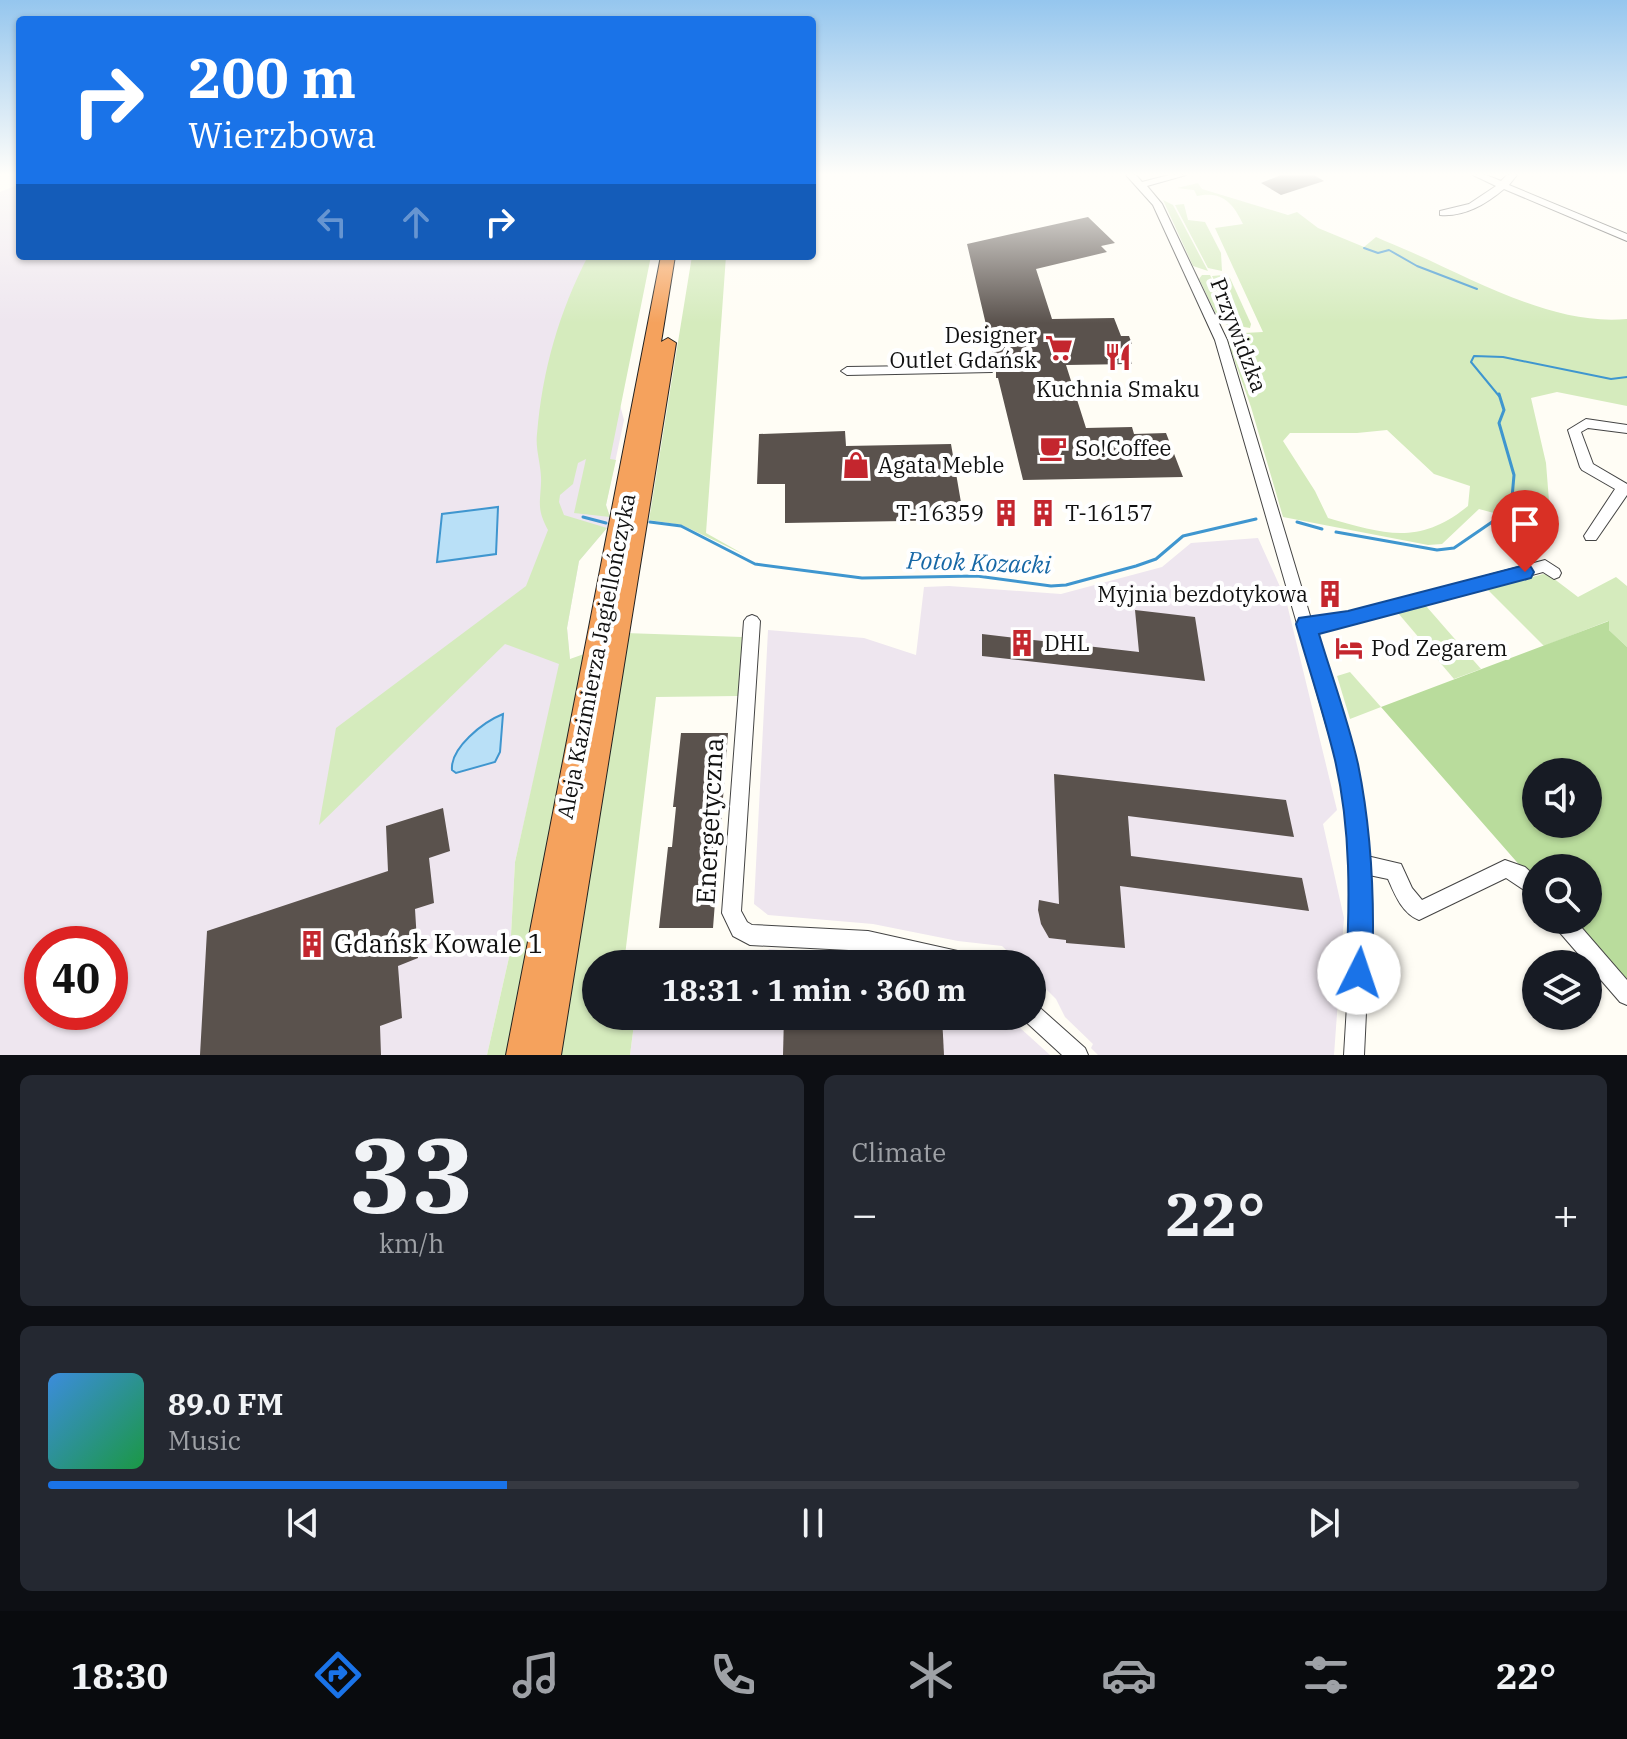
<!DOCTYPE html>
<meta charset="utf-8">
<style>
:root{--surface:#171b24;--page:#242831;--text:#f1f3f6;--muted:#9ea1a6;--line:#363941;--accent:#1a73e8}
body{margin:0;font-family:"IBM Plex Serif",serif;background:var(--page);color:var(--text);height:100vh;display:flex;flex-direction:column;font-size:30px;white-space:nowrap}
*{box-sizing:border-box;margin:0}
p{font-size:26px;color:var(--muted)}
.icon{flex:none;width:44px;height:44px;fill:none;stroke:currentColor;stroke-width:2;stroke-linecap:round;stroke-linejoin:round}
.map{position:relative;height:1055px;overflow:hidden}
.panel{display:flex;flex-direction:column;gap:20px;padding:20px;background:#0d0f14;flex:1}
.panel>*{flex:none}
.hud{position:absolute;left:16px;top:16px;width:800px;height:244px;border-radius:8px;box-shadow:0 2px 6px #0004;background:#1a73e8;color:#fff;overflow:hidden}
.fabs{position:absolute;left:1522px;top:758px;display:grid;gap:16px}
.fabs a{display:grid;place-items:center;width:80px;height:80px;border-radius:50%;background:var(--surface);box-shadow:0 2px 6px #0004;font-size:40px}
.speed{position:absolute;left:24px;top:926px;display:flex;gap:16px;font-size:40px;font-weight:700;text-align:center}
.speed>*{display:grid;place-content:center;width:104px;height:104px;border-radius:50%;background:var(--surface);box-shadow:0 2px 6px #0004;line-height:1}
.speed .limit{border:12px solid #d22;background:#fff;color:#111}
.pin{position:absolute;display:grid;place-items:center;width:68px;height:68px;color:#fff;margin:-82px -34px;border-radius:50% 50% 50% 0;rotate:-45deg;box-shadow:0 0 8px #0007}
.pin .icon{rotate:45deg}
.me{position:absolute;width:88px;margin:-44px;rotate:4deg;stroke-linejoin:round;filter:drop-shadow(0 0 6px #0008)}
.turn{display:flex;align-items:center;gap:28px;height:168px;padding:0 40px;font-size:36px}
.turn .icon{width:104px;height:104px;stroke-width:2.5}
.turn b{display:block;font-size:56px;line-height:68px}
.lanes{display:flex;align-items:center;height:76px;padding:0 40px;background:#0003;justify-content:center;gap:40px;direction:ltr}
.lanes .off{opacity:.35}
.big{font-size:60px;font-weight:700;line-height:1.1}
.panel .tile{flex:1;display:flex;flex-direction:column;justify-content:center;gap:12px;min-width:0;padding:0 28px;border-radius:12px;background:var(--page)}
.panel .dial{align-items:center;gap:0}
.dial b{font-size:104px;line-height:1}
.song{display:flex;align-items:center;gap:24px}
.cover{width:96px;height:96px;border-radius:12px;background:linear-gradient(135deg,hsl(210 70% 55%),hsl(140 70% 35%))}
.played{height:8px;border-radius:4px;background:linear-gradient(90deg,var(--accent) 30%,var(--line) 30%)}
.keys{display:flex;justify-content:space-around;direction:ltr}
.heat{display:flex;justify-content:space-between;align-items:center;font-size:44px;direction:ltr}
.panel .tiles{flex:1;display:grid;gap:20px;grid-template-columns:1fr 1fr}
.tile:last-child{grid-column:span 2}
.trip{position:absolute;left:582px;top:950px;width:464px;height:80px;border-radius:40px;background:var(--surface);box-shadow:0 2px 6px #0004;font-weight:700;line-height:80px;text-align:center}
.menu{display:flex;height:128px;justify-content:space-around;align-items:center;background:#090b0e;color:var(--muted)}
.menu .icon{width:56px;height:56px}
.menu .on{color:var(--accent)}
.menu b{font-size:36px;color:var(--text)}
.map>svg:first-child{display:block}
.industrial{fill:#eee6ef;fill-rule:evenodd}
.green{fill:#d5ebbd;fill-rule:evenodd}
.forest{fill:#b9dc9c;fill-rule:evenodd}
.water{fill:#b9e0f7;stroke:#3f96cf;stroke-width:2}
.lines{fill:none;stroke-linecap:round;stroke-linejoin:round}
.stream-far1{stroke:#3f96cf;stroke-width:2}
.stream{stroke:#3f96cf;stroke-width:3}
.building{fill:#5a524d}
.minor-casing{stroke:#444;stroke-width:2}
.highway-casing{stroke:#222;stroke-width:2}
.minor{fill:#fff;fill-rule:evenodd}
.highway{fill:#f5a25d;fill-rule:evenodd}
.route{fill:#1a73e8;stroke:#114b97;stroke-width:2}
.labels{text-anchor:middle;stroke-width:8;stroke-linejoin:round;paint-order:stroke}
.poi-label{font-size:22px;fill:#111;stroke:#fff;text-anchor:start}
.street-label{font-size:22px;fill:#111;stroke:#fff}
.water-label{font-size:24px;font-style:italic;fill:#1768a6;stroke:#fff}
.near-street-label{font-size:26px;fill:#111;stroke:#fff}
.near-poi-label{font-size:26px;fill:#111;stroke:#fff;text-anchor:start}
</style>
<div class="map">
<svg width="1627" height="1055" viewBox="0 0 1627 1055">
<rect width="100%" height="100%" fill="#fffdf5"/>
<g class="industrial">
<path d="M20 184V256H635L620 405 624 420 606 505 610 517 607 528 579 561 567 628 570 660 560 665 515 862 510 953 487 1055H0V192ZM42 944H110V1012H42Z"/>
<polygon points="1258,538 1286,600 1337,810 1323,824 1344,918 1334,1055 1098,1055 1091,1048 1093,1044 1065,1017 1056,999 1032,975 1032,964 1021,964 1002,946 958,941 873,924 768,915 754,904 768,630 864,638 916,655 924,587 949,586 1061,594 1162,567 1191,543"/>
<polygon points="769,949 873,959 899,964 759,964"/>
<polygon points="635,1016 1007,1016 1050,1055 630,1055"/>
</g>
<g class="green">
<path d="M1198 183 1202 189 1288 215 1297 212 1318 228 1364 247 1376 237 1385 241C1459 270 1546 327 1627 319V406L1557 392 1531 398 1546 463 1549 501 1516 519 1479 509 1442 544 1428 545 1283 517 1251 407 1228 342 1244 333 1263 332 1215 228 1243 224C1232 201 1221 191 1197 196L1194 190 1177 188ZM1387 430 1434 474 1470 486 1468 506C1419 546 1384 534 1328 518L1315 491 1283 441 1290 433H1357Z"/>
<polygon points="1163,200 1173,205 1208,271 1193,266"/>
<polygon points="1184,204 1188,220 1205,222 1221,253 1222,271 1208,268 1175,205"/>
<path d="M588 256H651L610 459 616 460 606 505 610 517 574 513 586 459 578 463 573 484 560 495 559 502 564 515 607 528 579 561 567 628 570 659 584 654 506 1055H487L510 953 515 862 559 664 505 644 319 825 336 728 526 586 548 530C537 509 540 505 541 483 542 467 535 450 537 434 542 371 559 312 588 256Z"/>
<polygon points="692,256 726,256 706,533 745,555 682,525 649,520"/>
<polygon points="1202,275 1210,275 1236,328 1220,322 1199,279"/>
<polygon points="1223,275 1230,278 1251,324 1250,328 1238,326 1212,276"/>
<polygon points="1543,574 1549,575 1578,597 1616,577 1627,586 1627,647 1609,630 1608,621 1544,646 1488,590"/>
<polygon points="1426,606 1481,669 1454,679 1398,613"/>
<polygon points="625,633 742,637 738,696 656,697 624,964 596,964 596,1016 635,1016 630,1055 558,1055"/>
<polygon points="1350,672 1381,707 1350,719 1337,676"/>
</g>
<path class="forest" d="M1609 621V630L1627 647V988L1567 920H1588V868H1536V884L1381 707ZM1536 772H1588V824H1536Z"/>
<g class="water">
<polygon points="498,507 496,554 437,562 442,514"/>
<path d="M503 714 500 752 495 762 456 773 452 770C450 748 483 722 503 714Z"/>
</g>
<g class="lines">
<g class="stream-far1">
<polyline points="1364,248 1378,253 1389,250 1417,266 1477,289"/>
<polyline points="1499,396 1471,362 1474,356 1503,357 1611,379 1627,377"/>
</g>
<g class="stream">
<polyline points="583,517 606,523"/>
<polyline points="650,522 681,526 755,564 862,578 977,576 1051,586 1066,585 1136,566 1156,559 1183,536 1256,519"/>
<polyline points="1297,522 1322,529"/>
<polyline points="1336,532 1437,550 1454,548 1511,509 1514,475 1499,423 1504,410 1499,394"/>
</g>
</g>
<g class="building">
<polygon points="1281,175 1314,175 1324,181 1281,195 1261,183"/>
<polygon points="1088,217 1115,243 1101,246 1107,252 1036,269 1052,319 1114,318 1121,336 1129,336 1132,344 1125,344 1132,364 1066,365 1086,428 1132,427 1134,434 1166,433 1183,477 1023,480 998,378 996,378 996,367 967,244"/>
<polygon points="845,431 846,446 951,444 964,520 785,523 785,484 757,484 759,434"/>
<polygon points="1135,610 1195,617 1205,681 982,656 982,634 1139,652"/>
<polygon points="681,733 728,733 713,928 659,928 668,847 672,847 676,807 673,807"/>
<polygon points="1054,774 1286,800 1294,837 1128,816 1131,856 1302,878 1309,911 1120,886 1125,948 1066,943 1066,940 1049,938 1041,924 1038,910 1039,900 1059,904"/>
<polygon points="443,808 450,851 429,858 434,903 415,909 418,958 398,966 402,1018 380,1026 381,1055 200,1055 207,931 388,871 386,826"/>
<polygon points="784,1016 942,1016 944,1055 783,1055"/>
</g>
<g class="lines">
<g class="minor-casing">
<g id="minor">
<path d="M1126 175H1136L1142 182 1169 175H1186L1147 186 1162 204 1227 340 1311 619 1317 620 1348 613 1545 560 1559 569 1561 573 1559 577 1554 579 1543 572 1348 625 1315 632 1355 762 1365 824 1367 856 1401 864 1412 888 1422 900 1505 860 1525 867 1536 877V898L1506 878 1419 920C1402 913 1395 895 1388 879L1369 875 1371 906 1364 1055H1344L1353 906 1347 824 1337 762 1215 340 1153 205Z"/>
<path d="M1473 175H1486L1501 181 1507 175H1517L1509 185 1627 234V241L1504 189C1486 204 1465 217 1440 215V211L1469 204 1496 186Z"/>
<polygon points="988,365 992,366 994,369 992,372 847,375 841,371 847,367"/>
<polygon points="1586,419 1627,425 1627,433 1588,428 1581,432 1593,464 1627,484 1627,495 1596,540 1586,540 1584,536 1615,489 1582,470 1580,467 1568,430"/>
<polygon points="752,615 757,617 760,621 741,911 747,922 752,925 868,931 971,954 978,957 981,964 927,964 868,951 750,945 733,936 722,913 744,621 747,617"/>
<polygon points="1552,920 1575,920 1627,980 1627,1005 1620,1002 1555,927"/>
<polygon points="1032,1004 1039,1007 1085,1048 1088,1055 1062,1055 1025,1021 1023,1016 1032,1016"/>
</g>
</g>
<g class="highway-casing">
<polygon id="highway" points="661,256 675,256 661,342 668,338 676,343 561,1055 506,1055"/>
</g>
<use href="#minor" class="minor"/>
<use href="#highway" class="highway"/>
</g>
<linearGradient id="sky" x2="0" y2="1"><stop stop-color="#95c6ee"/><stop offset="0.54" stop-color="#fffefa"/><stop offset="1" stop-color="#fffefa" stop-opacity="0"/></linearGradient>
<rect width="1627" height="323" fill="url(#sky)"/>
<path class="route" d="M1525 565 1531 567 1534 572 1531 578 1319 634C1332 677 1348 720 1358 764 1372 833 1375 903 1372 973L1368 982 1359 986 1350 982 1346 973C1350 902 1351 829 1335 760 1324 714 1309 669 1296 624L1299 618 1348 611Z"/>
<defs>
<g id="supermarket-bare" transform="scale(2.16)"><path d="M-6-5.5h2.5l.6 2H6L4.5 2H-2.5L-4.4-4H-6ZM-1.5 3.2a1.3 1.3 0 1 0 .1 0ZM3 3.2a1.3 1.3 0 1 0 .1 0Z" fill="#c4262e" stroke="#fff" stroke-width="2.5" paint-order="stroke"/></g>
<g id="restaurant-bare" transform="scale(2.16)"><path d="M-5-6h1v4h1v-4h1v4h1v-4h1v5L-1.5 .5V6h-2V.5L-5-1ZM5-6V6H3V1.5H1.5Q1.5-4 5-6Z" fill="#c4262e" stroke="#fff" stroke-width="2.5" paint-order="stroke"/></g>
<g id="cafe-bare" transform="scale(2.16)"><path d="M-5.5-4.5H6V0H3Q3 3.5 0 3.5H-2.5Q-5.5 3.5-5.5 0ZM3-3.2v2h1.7v-2ZM-6 4.5H4V6H-6Z" fill="#c4262e" stroke="#fff" stroke-width="2.5" paint-order="stroke"/></g>
<g id="shop-bare" transform="scale(2.16)"><path d="M-5-2.5h2.3a2.7 3.5 0 0 1 5.4 0H5L5.5 6h-11ZM-1.5-2.5h3a1.5 2.3 0 0 0-3 0Z" fill="#c4262e" stroke="#fff" stroke-width="2.5" paint-order="stroke"/></g>
<g id="building-bare" transform="scale(2.16)"><path d="M-4-6H4V6H1V3H-1V6H-4ZM-2.5-4.3h1.7v1.8h-1.7ZM.8-4.3h1.7v1.8H.8ZM-2.5-1h1.7V.8h-1.7ZM.8-1h1.7V.8H.8Z" fill="#c4262e" stroke="#fff" stroke-width="2.5" paint-order="stroke"/></g>
<g id="hotel-bare" transform="scale(2.16)"><path d="M-6-4.5h1.5V1H6V5H4.5V3h-9V5H-6ZM-4 0a1.8 1.8 0 1 1 3.6 0ZM.5 0V-2.5h3Q6-2.5 6 0Z" fill="#c4262e" stroke="#fff" stroke-width="2.5" paint-order="stroke"/></g>
</defs>
<g fill-rule="evenodd">
<use href="#supermarket-bare" x="1059" y="348"/>
<use href="#restaurant-bare" x="1118" y="357"/>
<use href="#cafe-bare" x="1053" y="448"/>
<use href="#shop-bare" x="856" y="465"/>
<use href="#building-bare" x="1006" y="513"/>
<use href="#building-bare" x="1043" y="513"/>
<use href="#building-bare" x="1330" y="594"/>
<use href="#building-bare" x="1022" y="643"/>
<use href="#hotel-bare" x="1349" y="648"/>
<use href="#building-bare" x="312" y="944"/>
</g>
<g class="labels">
<g class="poi-label">
<text x="1037" y="343" text-anchor="end">Designer<tspan x="1037" dy="25">Outlet Gdańsk</tspan></text>
<text x="1118" y="397" text-anchor="middle">Kuchnia Smaku</text>
<text x="1075" y="456">So!Coffee</text>
<text x="878" y="473">Agata Meble</text>
<text x="984" y="521" text-anchor="end">T-16359</text>
<text x="1065" y="521">T-16157</text>
<text x="1308" y="602" text-anchor="end">Myjnia bezdotykowa</text>
<text x="1044" y="651">DHL</text>
<text x="1371" y="656">Pod Zegarem</text>
</g>
<g class="street-label">
<text transform="translate(1239 335) rotate(69)" y="8">Przywidzka</text>
<text transform="translate(596 656) rotate(-79)" y="8">Aleja Kazimierza Jagiellończyka</text>
</g>
<g class="water-label">
<text transform="translate(979 563) rotate(2)" y="8">Potok Kozacki</text>
</g>
<g class="near-street-label">
<text transform="translate(710 821) rotate(-87)" y="9">Energetyczna</text>
</g>
<g class="near-poi-label">
<text x="334" y="953">Gdańsk Kowale 1</text>
</g>
</g>
</svg>
<div class="fabs">
<a><svg class="icon" aria-label="sound" viewBox="0 0 24 24"><path d="M4 9h4l5-4v14l-5-4H4zM17 9q2 3 0 6"/></svg></a>
<a><svg class="icon" aria-label="search" viewBox="0 0 24 24"><circle cx="10" cy="10" r="6"/><path d="M15 15l6 6"/></svg></a>
<a><svg class="icon" aria-label="layers" viewBox="0 0 24 24"><path d="M12 4l9 5-9 5-9-5zM3 14l9 5 9-5"/></svg></a>
</div>
<div class="speed"><div class="limit">40</div></div>
<div class="pin" style="left:1525px;top:572px;background:#d93025"><svg class="icon" aria-label="arrive" viewBox="0 0 24 24"><path d="M6 21V4h12l-3 4 3 4H6"/></svg></div>
<svg class="me" style="left:1359px;top:973px" viewBox="-20 -20 40 40"><circle r="19" fill="#fff"/><path d="M0-13L10 11 0 6-10 11z" fill="#1a73e8"/></svg>
<div class="trip">18:31 · 1 min · 360 m</div>
<div class="hud">
<div class="turn"><svg class="icon" aria-label="right" viewBox="0 0 24 24"><path d="M7 20v-9h11M14 6l5 5-5 5"/></svg><div><b>200 m</b>Wierzbowa</div></div>
<div class="lanes"><svg class="icon off" aria-label="left" viewBox="0 0 24 24"><path d="M17 20v-9H6M10 6l-5 5 5 5"/></svg><svg class="icon off" aria-label="ahead" viewBox="0 0 24 24"><path d="M12 20V5M6 11l6-6 6 6"/></svg><svg class="icon" aria-label="right" viewBox="0 0 24 24"><path d="M7 20v-9h11M14 6l5 5-5 5"/></svg></div>
</div>
</div>
<section class="panel">
<div class="tiles">
<div class="tile dial"><b>33</b><p>km/h</p></div>
<div class="tile"><p>Climate</p>
<div class="heat"><a>−</a><b class="big">22°</b><a>+</a></div>
</div>
<div class="tile">
<div class="song"><i class="cover"></i><div><b>89.0 FM</b><p>Music</p></div></div>
<div class="played"></div>
<div class="keys"><svg class="icon" aria-label="previous" viewBox="0 0 24 24"><path d="M18 5L8 12l10 7zM5 5v14"/></svg><svg class="icon" aria-label="pause" viewBox="0 0 24 24"><path d="M8 5v14M16 5v14"/></svg><svg class="icon" aria-label="next" viewBox="0 0 24 24"><path d="M6 5l10 7-10 7zM19 5v14"/></svg></div>
</div>
</div>
</section>
<nav class="menu">
<b>18:30</b>
<svg class="icon on" aria-label="directions" viewBox="0 0 24 24"><path d="M12 3l9 9-9 9-9-9zM9 14v-3h6M13 9l2 2-2 2"/></svg>
<svg class="icon" aria-label="music" viewBox="0 0 24 24"><path d="M9 18V5l10-2v13"/><circle cx="6" cy="18" r="3"/><circle cx="16" cy="16" r="3"/></svg>
<svg class="icon" aria-label="phone" viewBox="0 0 24 24"><path d="M5 4h4l2 5-3 2q2 4 5 5l2-3 5 2v4C11 20 4 13 5 4z"/></svg>
<svg class="icon" aria-label="climate" viewBox="0 0 24 24"><path d="M12 3v18M4 7l16 10M4 17L20 7"/></svg>
<svg class="icon" aria-label="car" viewBox="0 0 24 24"><path d="M5 17H2v-5l4-1 3-4h7l3 4 3 1v5h-3M9 17h6M6 11h13"/><circle cx="7" cy="17" r="2"/><circle cx="17" cy="17" r="2"/></svg>
<svg class="icon" aria-label="filters" viewBox="0 0 24 24"><path d="M4 7h16M4 17h16"/><circle cx="9" cy="7" r="2"/><circle cx="15" cy="17" r="2"/></svg>
<b>22°</b>
</nav>
